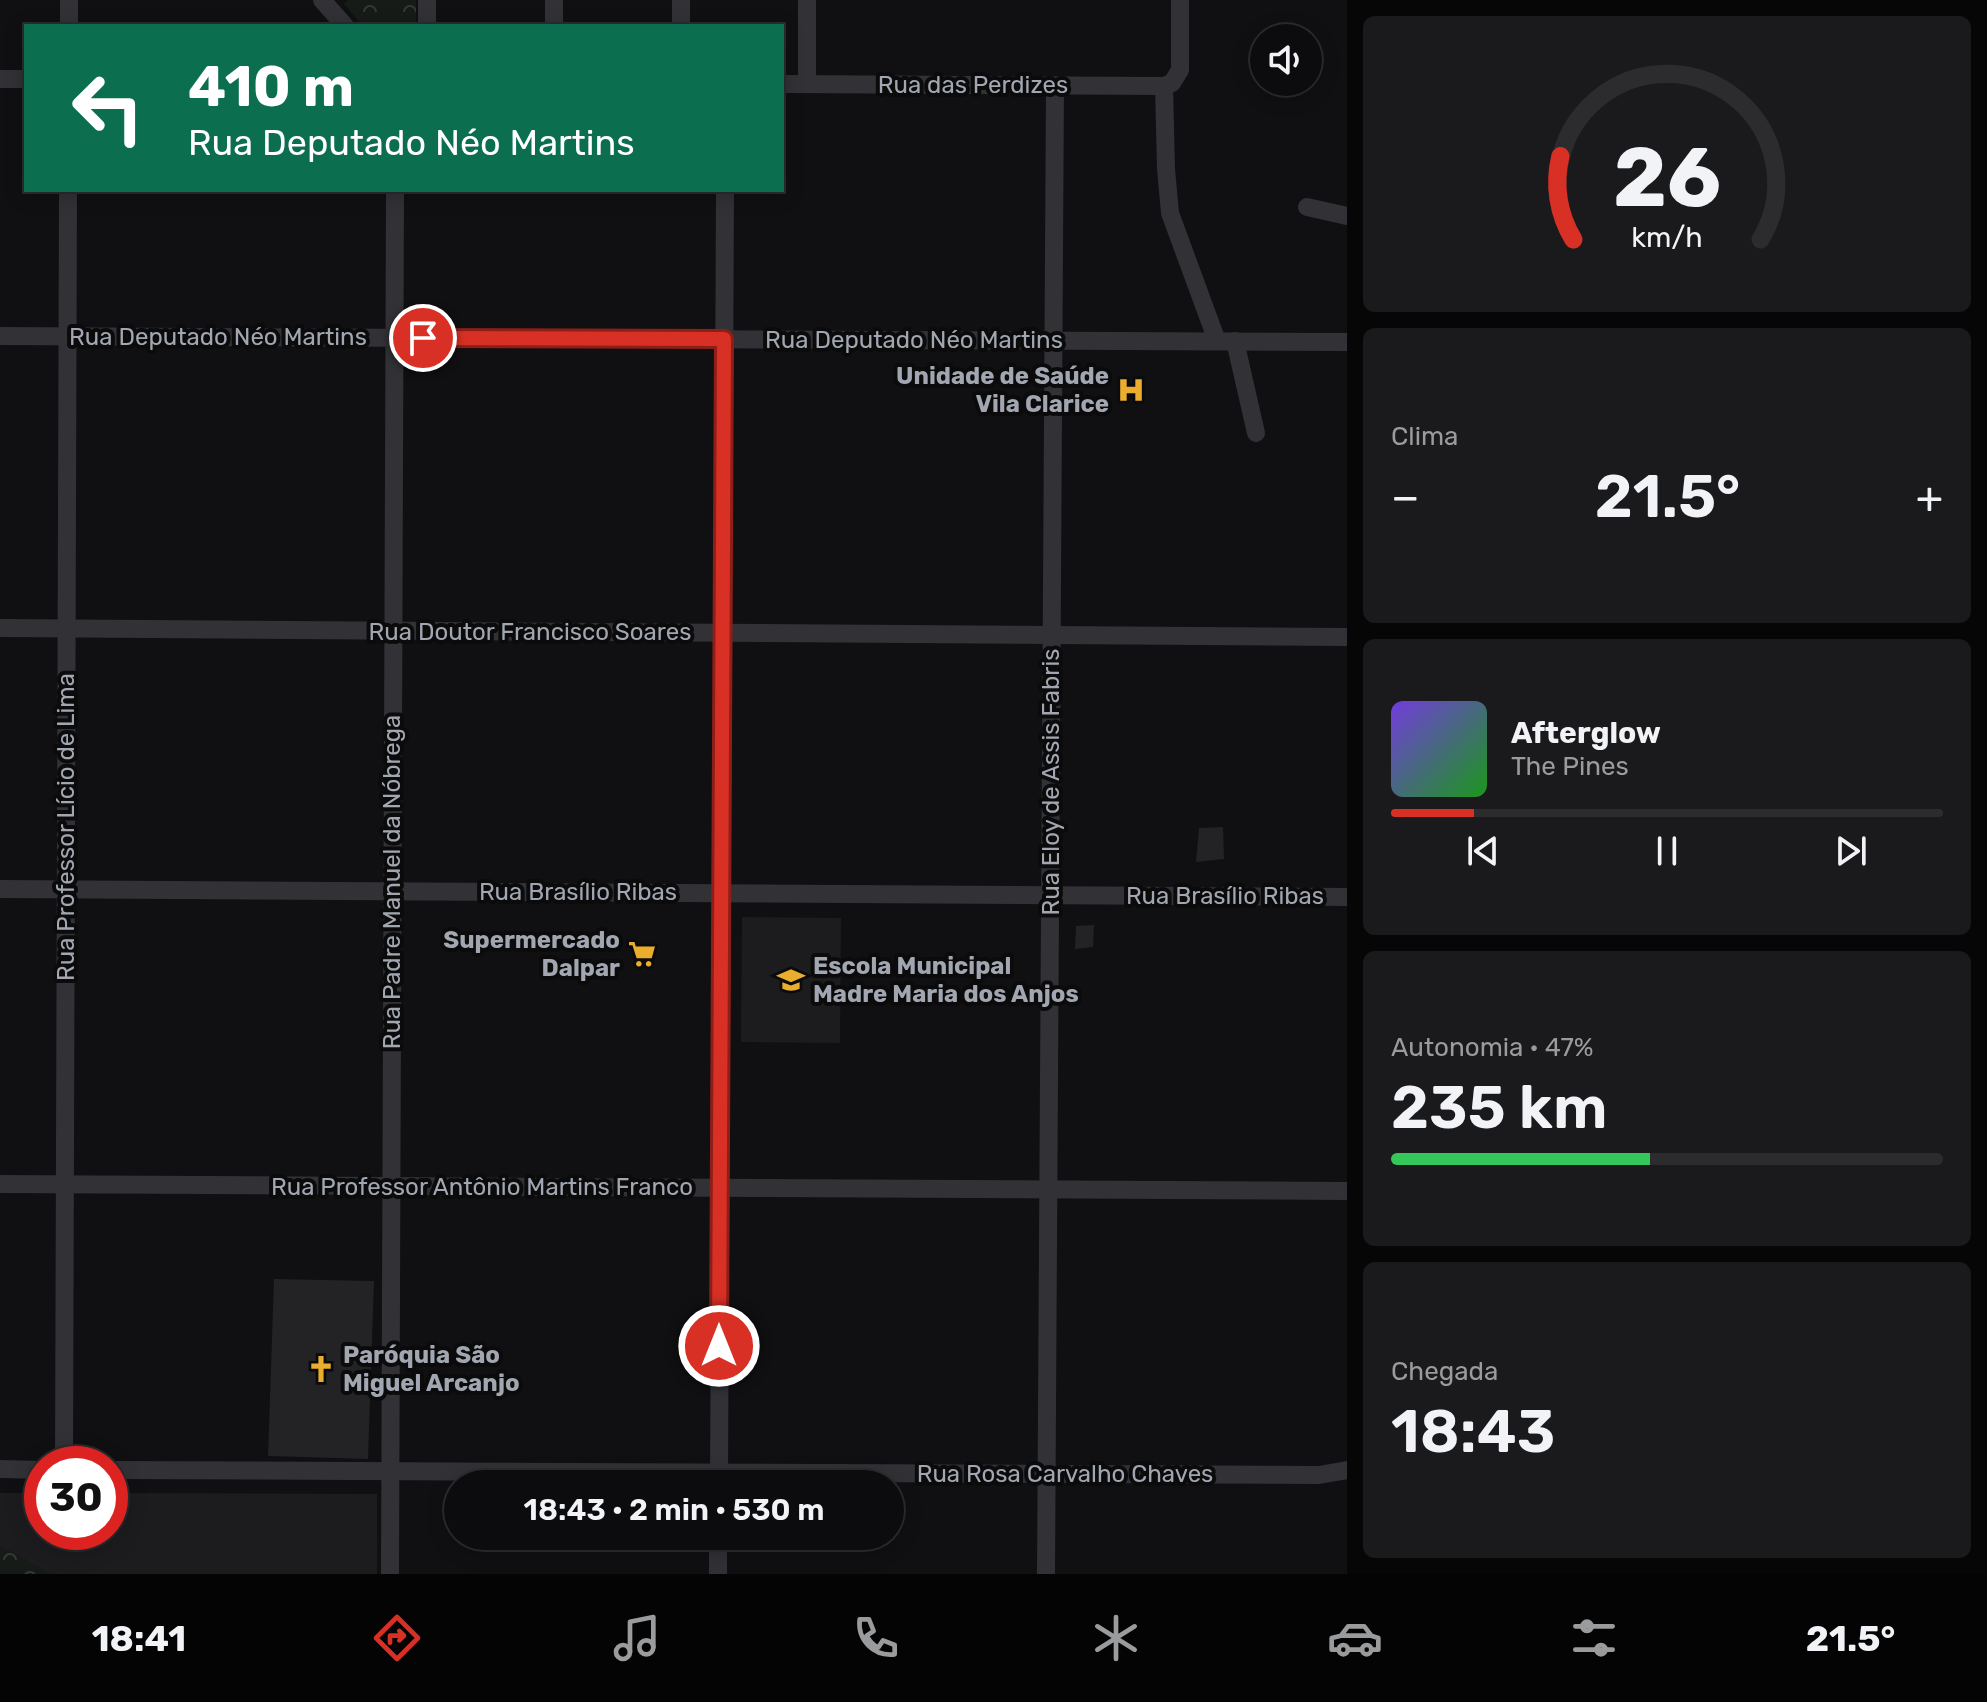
<!DOCTYPE html>
<html lang="pt">
<meta charset="utf-8">
<style>
:root{--surface:#0c0b0d;--page:#1a191b;--text:#f1f3f6;--muted:#9a9b9d;--line:#2c2b2e;--accent:#d93025}
body{margin:0;font-family:Rubik,sans-serif;background:var(--page);color:var(--text);height:100vh;display:flex;flex-direction:column;font-size:30px;white-space:nowrap}
*{box-sizing:border-box;margin:0}
p{font-size:26px;color:var(--muted)}
.icon{flex:none;width:44px;height:44px;fill:none;stroke:currentColor;stroke-width:2;stroke-linecap:round;stroke-linejoin:round}
.map{position:relative;flex:1;overflow:hidden}
.side{display:flex;flex-direction:column;gap:16px;padding:16px;background:#070607;width:640px}
.side>*{flex:none}
.hud{position:absolute;left:24px;top:24px;width:760px;height:168px;border-radius:0px;box-shadow:0 4px 20px #0003,0 0 0 2px var(--line);background:#0b6e4f;color:#fff;overflow:hidden}
.fabs{position:absolute;left:1250px;top:24px;display:grid;gap:16px}
.fabs a{display:grid;place-items:center;width:72px;height:72px;border-radius:50%;background:var(--surface);box-shadow:0 4px 20px #0003,0 0 0 2px var(--line);font-size:40px}
.speed{position:absolute;left:24px;top:1446px;display:flex;gap:16px;font-size:40px;font-weight:700;text-align:center}
.speed>*{display:grid;place-content:center;width:104px;height:104px;border-radius:50%;background:var(--surface);box-shadow:0 4px 20px #0003,0 0 0 2px var(--line);line-height:1}
.speed .limit{border:12px solid #d22;background:#fff;color:#111}
.pin{position:absolute;display:grid;place-items:center;width:68px;height:68px;color:#fff;margin:-34px;border:4px solid #fff;border-radius:50%;box-shadow:0 2px 8px #0007}
.me{position:absolute;width:88px;margin:-44px;rotate:0deg;stroke-linejoin:round;filter:drop-shadow(0 0 6px #0008)}
.turn{display:flex;align-items:center;gap:28px;height:168px;padding:0 32px;font-size:36px}
.turn .icon{width:104px;height:104px;stroke-width:2.5}
.turn b{display:block;font-size:56px;line-height:68px}
.big{font-size:60px;font-weight:600;line-height:1.1}
.side .tile{flex:1;display:flex;flex-direction:column;justify-content:center;gap:12px;min-width:0;padding:0 28px;border-radius:12px;background:var(--page)}
.side .dial{align-items:center;gap:0}
.dial svg{height:208px;overflow:visible;fill:none;stroke:var(--line);stroke-width:7;stroke-linecap:round;text-anchor:middle}
.dial text{fill:var(--text);stroke:none}
.song{display:flex;align-items:center;gap:24px}
.cover{width:96px;height:96px;border-radius:12px;background:linear-gradient(135deg,hsl(260 70% 55%),hsl(120 70% 35%))}
.played{height:8px;border-radius:4px;background:linear-gradient(90deg,var(--accent) 15%,var(--line) 15%)}
.keys{display:flex;justify-content:space-around;direction:ltr}
.heat{display:flex;justify-content:space-between;align-items:center;font-size:44px;direction:ltr}
.charge{height:12px;border-radius:6px;background:linear-gradient(90deg,#34c759 47%,var(--line) 0)}
.trip{position:absolute;left:444px;top:1470px;width:460px;height:80px;border-radius:40px;background:var(--surface);box-shadow:0 4px 20px #0003,0 0 0 2px var(--line);font-weight:600;line-height:80px;text-align:center}
.menu{display:flex;height:128px;justify-content:space-around;align-items:center;background:#050405;color:var(--muted)}
.menu .icon{width:56px;height:56px}
.menu .active{color:var(--accent)}
.menu b{font-size:36px;color:var(--text)}
main{display:flex;flex:1;min-height:0}
.map>svg:first-child{display:block}
.built{fill:#1c1c1e}
.park{fill:url(#park-crowns)}
.building{fill:#232225}
.lines{fill:none;stroke-linecap:round;stroke-linejoin:round}
.minor{stroke:#313136;stroke-width:18}
.route-casing{stroke:#8d1f18;stroke-width:20}
.route{stroke:#d93025;stroke-width:14}
.labels{text-anchor:middle;stroke-width:8;stroke-linejoin:round;paint-order:stroke}
.street-label{font-size:24px;fill:#a1a6b1;stroke:#0b0b0c}
.poi-label{font-size:24px;font-weight:bold;fill:#a1a6b1;stroke:#0b0b0c;text-anchor:end}
</style>
<main>
<div class="map">
<svg width="1347" height="1574" viewBox="0 0 1347 1574">
<defs>
<pattern id="park-crowns" width="20" height="18" patternUnits="userSpaceOnUse" patternTransform="scale(2)"><rect width="20" height="18" fill="#161b17"/><path d="M2 6a3 3 0 1 1 6 0M12 15a3 3 0 1 1 6 0" fill="none" stroke="#353936"/></pattern>
</defs>
<rect width="100%" height="100%" fill="#100f11"/>
<g class="built">
<polygon points="742,917 841,918 840,1043 741,1042"/>
<polygon points="0,1493 42,1493 42,1532 110,1532 110,1493 377,1494 377,1574 51,1574 0,1546"/>
</g>
<g class="park">
<polygon points="348,0 416,0 416,26 363,26 344,4"/>
<polygon points="0,1546 51,1574 0,1574"/>
</g>
<g class="building">
<polygon points="1223,827 1224,859 1196,862 1199,828"/>
<polygon points="1094,925 1093,947 1075,949 1076,926"/>
<polygon points="274,1279 374,1281 368,1459 268,1456"/>
</g>
<g class="lines">
<g class="minor">
<polyline points="322,0 345,26"/>
<polyline points="427,0 427,26"/>
<polyline points="69,26 69,0"/>
<polyline points="554,26 554,0"/>
<polyline points="681,26 681,0"/>
<polyline points="0,79 26,79"/>
<polyline points="782,84 1164,86"/>
<polyline points="807,84 807,0"/>
<polyline points="1164,86 1166,169 1170,213 1217,341"/>
<polyline points="1164,86 1172,83 1180,70 1180,0"/>
<polyline points="1307,207 1347,216"/>
<polyline points="0,336 1347,342"/>
<polyline points="1235,341 1256,433"/>
<polyline points="0,628 1347,637"/>
<polyline points="0,889 1347,897"/>
<polyline points="0,1184 1347,1191"/>
<polyline points="64,1464 68,190"/>
<polyline points="0,1469 42,1470"/>
<polyline points="110,1470 1319,1475 1347,1470"/>
<polyline points="719,1484 725,190"/>
<polyline points="390,1574 395,190"/>
<polyline points="718,1574 718,1536"/>
<polyline points="1046,1574 1055,86"/>
</g>
</g>
<g class="lines">
<g class="route-casing">
<polyline id="route" points="423,338 724,339 719,1346"/>
</g>
<use href="#route" class="route"/>
</g>
<defs>
<g id="hospital-bare" transform="scale(2.16)"><path d="M-5-5h3v3.5h4V-5h3V5h-3V1.5h-4V5h-3Z" fill="#eaad2e" stroke="#0b0b0c" stroke-width="2.5" paint-order="stroke"/></g>
<g id="supermarket-bare" transform="scale(2.16)"><path d="M-6-5.5h2.5l.6 2H6L4.5 2H-2.5L-4.4-4H-6ZM-1.5 3.2a1.3 1.3 0 1 0 .1 0ZM3 3.2a1.3 1.3 0 1 0 .1 0Z" fill="#eaad2e" stroke="#0b0b0c" stroke-width="2.5" paint-order="stroke"/></g>
<g id="school-bare" transform="scale(2.16)"><path d="M0-5L7-2L0 1L-7-2ZM-4 1L0 2.5L4 1V4Q0 6-4 4Z" fill="#eaad2e" stroke="#0b0b0c" stroke-width="2.5" paint-order="stroke"/></g>
<g id="church-bare" transform="scale(2.16)"><path d="M-1.2-6h2.4v3.5h3.3v2.4h-3.3V6h-2.4V-.1h-3.3v-2.4h3.3Z" fill="#eaad2e" stroke="#0b0b0c" stroke-width="2.5" paint-order="stroke"/></g>
</defs>
<g fill-rule="evenodd">
<use href="#hospital-bare" x="1131" y="390"/>
<use href="#supermarket-bare" x="642" y="954"/>
<use href="#school-bare" x="791" y="980"/>
<use href="#church-bare" x="321" y="1369"/>
</g>
<g class="labels">
<g class="street-label">
<text x="973" y="93">Rua das Perdizes</text>
<text x="218" y="345">Rua Deputado Néo Martins</text>
<text x="914" y="348">Rua Deputado Néo Martins</text>
<text x="530" y="640">Rua Doutor Francisco Soares</text>
<text transform="translate(1051 782) rotate(-90)" y="8">Rua Eloy de Assis Fabris</text>
<text transform="translate(66 827) rotate(-90)" y="8">Rua Professor Lício de Lima</text>
<text transform="translate(392 882) rotate(-90)" y="8">Rua Padre Manuel da Nóbrega</text>
<text x="578" y="900">Rua Brasílio Ribas</text>
<text x="1225" y="904">Rua Brasílio Ribas</text>
<text x="482" y="1195">Rua Professor Antônio Martins Franco</text>
<text x="1065" y="1482">Rua Rosa Carvalho Chaves</text>
</g>
<g class="poi-label">
<text x="1109" y="384">Unidade de Saúde<tspan x="1109" dy="28">Vila Clarice</tspan></text>
<text x="620" y="948">Supermercado<tspan x="620" dy="28">Dalpar</tspan></text>
<text x="813" y="974" text-anchor="start">Escola Municipal<tspan x="813" dy="28">Madre Maria dos Anjos</tspan></text>
<text x="343" y="1363" text-anchor="start">Paróquia São<tspan x="343" dy="28">Miguel Arcanjo</tspan></text>
</g>
</g>
</svg>
<div class="fabs">
<a><svg class="icon" aria-label="sound" viewBox="0 0 24 24"><path d="M4 9h4l5-4v14l-5-4H4zM17 9q2 3 0 6"/></svg></a>
</div>
<div class="speed"><div class="limit">30</div></div>
<div class="pin" style="left:423px;top:338px;background:#d93025"><svg class="icon" aria-label="arrive" viewBox="0 0 24 24"><path d="M6 21V4h12l-3 4 3 4H6"/></svg></div>
<svg class="me" style="left:719px;top:1346px" viewBox="-20 -20 40 40"><circle r="17" fill="#d93025" stroke="#fff" stroke-width="3"/><path d="M0-11L8 9 0 5-8 9z" fill="#fff"/></svg>
<div class="trip">18:43 · 2 min · 530 m</div>
<div class="hud">
<div class="turn"><svg class="icon" aria-label="left" viewBox="0 0 24 24"><path d="M17 20v-9H6M10 6l-5 5 5 5"/></svg><div><b>410 m</b>Rua Deputado Néo Martins</div></div>
</div>
</div>
<section class="side">
<div class="tile dial"><svg viewBox="0 0 100 80">
<path d="M14 69A42 42 0 1 1 86 69"/>
<path d="M14 69A42 42 0 0 1 9 37" stroke="#d93025"/>
<text x="50" y="56" font-size="32" font-weight="700">26</text>
<text x="50" y="72" font-size="11">km/h</text>
</svg></div>
<div class="tile"><p>Clima</p>
<div class="heat"><a>−</a><b class="big">21.5°</b><a>+</a></div>
</div>
<div class="tile">
<div class="song"><i class="cover"></i><div><b>Afterglow</b><p>The Pines</p></div></div>
<div class="played"></div>
<div class="keys"><svg class="icon" aria-label="previous" viewBox="0 0 24 24"><path d="M18 5L8 12l10 7zM5 5v14"/></svg><svg class="icon" aria-label="pause" viewBox="0 0 24 24"><path d="M8 5v14M16 5v14"/></svg><svg class="icon" aria-label="next" viewBox="0 0 24 24"><path d="M6 5l10 7-10 7zM19 5v14"/></svg></div>
</div>
<div class="tile"><p>Autonomia · 47%</p><b class="big">235 km</b><div class="charge"></div></div>
<div class="tile"><p>Chegada</p><b class="big">18:43</b></div>
</section>
</main>
<nav class="menu">
<b>18:41</b>
<svg class="icon active" aria-label="directions" viewBox="0 0 24 24"><path d="M12 3l9 9-9 9-9-9zM9 14v-3h6M13 9l2 2-2 2"/></svg>
<svg class="icon" aria-label="music" viewBox="0 0 24 24"><path d="M9 18V5l10-2v13"/><circle cx="6" cy="18" r="3"/><circle cx="16" cy="16" r="3"/></svg>
<svg class="icon" aria-label="phone" viewBox="0 0 24 24"><path d="M5 4h4l2 5-3 2q2 4 5 5l2-3 5 2v4C11 20 4 13 5 4z"/></svg>
<svg class="icon" aria-label="climate" viewBox="0 0 24 24"><path d="M12 3v18M4 7l16 10M4 17L20 7"/></svg>
<svg class="icon" aria-label="car" viewBox="0 0 24 24"><path d="M5 17H2v-5l4-1 3-4h7l3 4 3 1v5h-3M9 17h6M6 11h13"/><circle cx="7" cy="17" r="2"/><circle cx="17" cy="17" r="2"/></svg>
<svg class="icon" aria-label="filters" viewBox="0 0 24 24"><path d="M4 7h16M4 17h16"/><circle cx="9" cy="7" r="2"/><circle cx="15" cy="17" r="2"/></svg>
<b>21.5°</b>
</nav>
